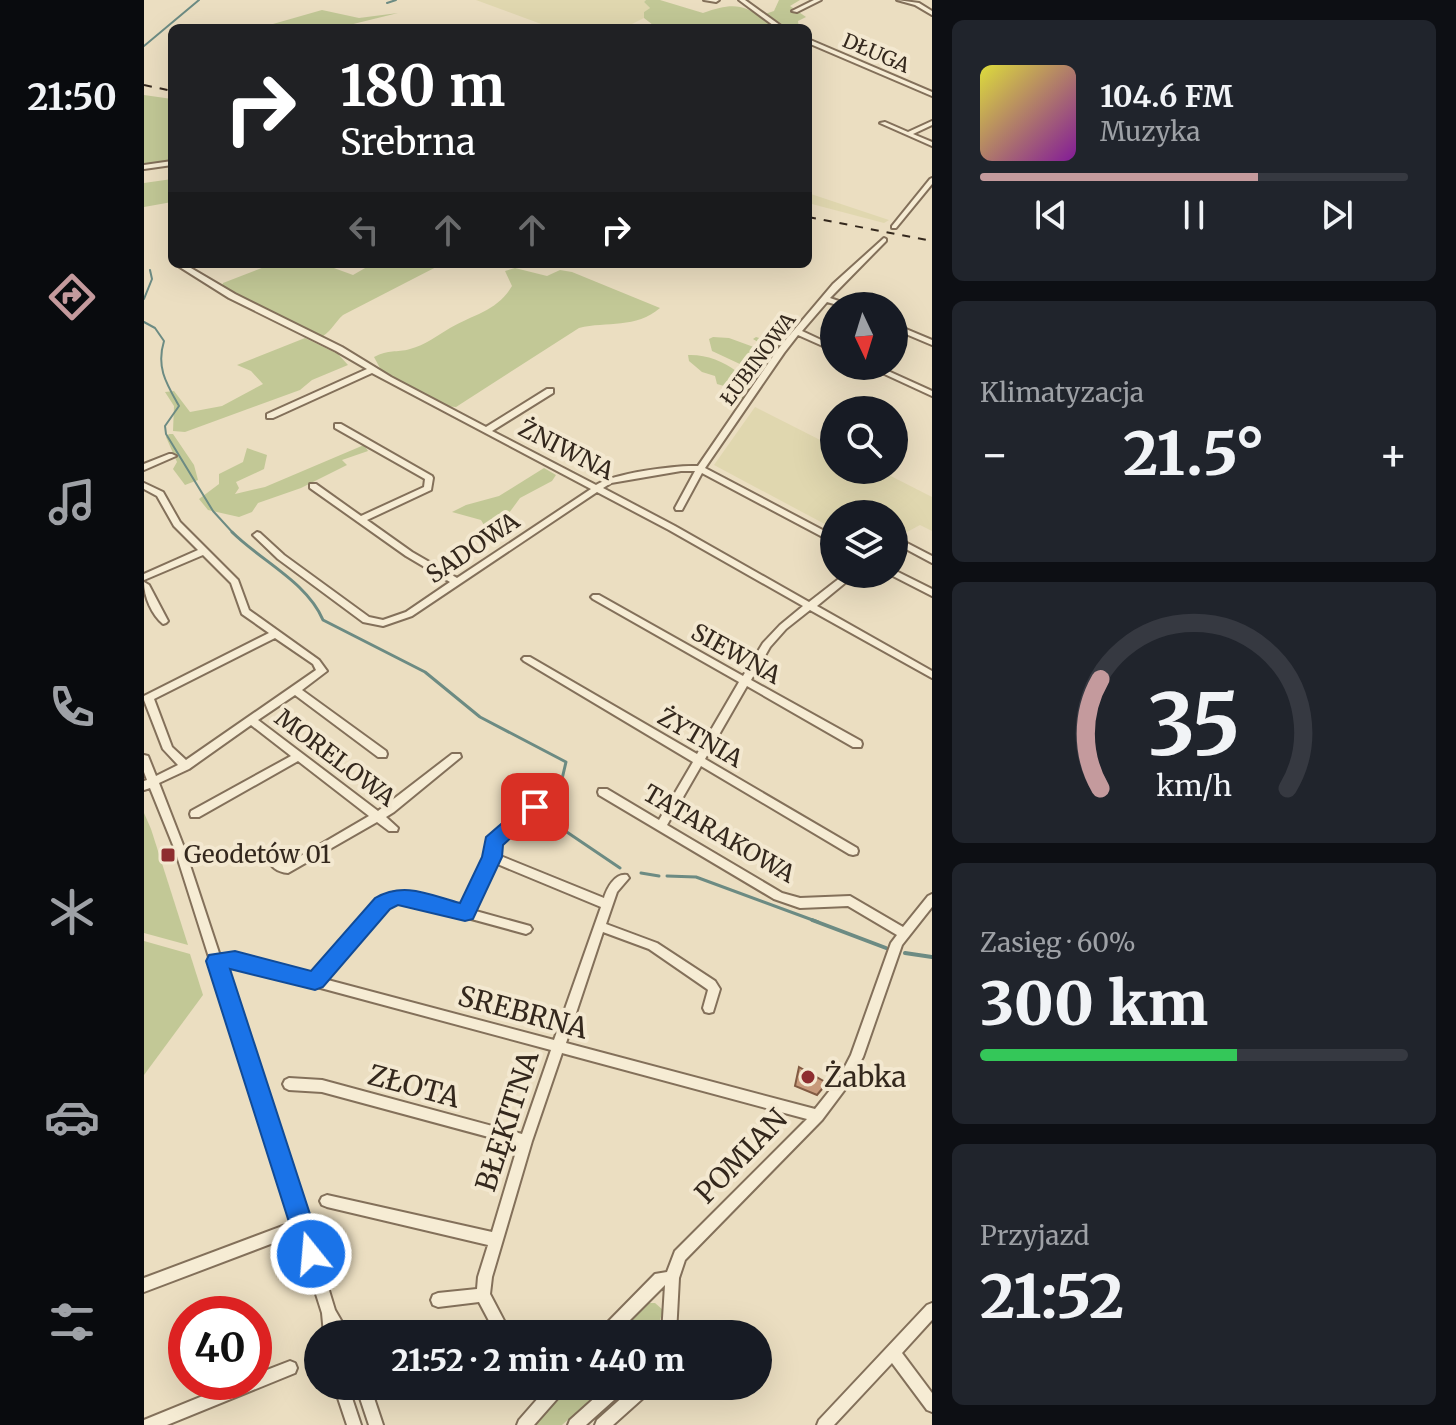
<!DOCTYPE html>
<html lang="pl">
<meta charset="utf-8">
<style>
:root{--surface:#171b24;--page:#20242c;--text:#f1f3f6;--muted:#9ea1a6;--line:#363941;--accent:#c49a9d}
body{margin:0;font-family:Merriweather,serif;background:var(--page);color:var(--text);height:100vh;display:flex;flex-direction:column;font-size:30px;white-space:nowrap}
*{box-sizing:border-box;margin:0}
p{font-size:26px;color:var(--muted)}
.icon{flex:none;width:44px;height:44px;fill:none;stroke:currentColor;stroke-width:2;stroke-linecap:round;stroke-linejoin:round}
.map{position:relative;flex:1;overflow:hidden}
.panel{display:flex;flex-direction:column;gap:20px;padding:20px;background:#0d0f14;width:524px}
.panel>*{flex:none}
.banner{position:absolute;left:24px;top:24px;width:644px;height:244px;border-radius:12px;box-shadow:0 8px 32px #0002;background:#202124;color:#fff;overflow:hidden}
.needle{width:52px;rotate:176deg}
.fabs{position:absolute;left:676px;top:292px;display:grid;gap:16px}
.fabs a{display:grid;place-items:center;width:88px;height:88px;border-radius:50%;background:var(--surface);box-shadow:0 8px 32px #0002;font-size:40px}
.speed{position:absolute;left:24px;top:1296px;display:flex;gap:16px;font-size:40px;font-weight:700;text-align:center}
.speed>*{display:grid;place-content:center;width:104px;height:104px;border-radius:50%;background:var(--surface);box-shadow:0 8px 32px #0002;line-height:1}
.speed .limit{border:12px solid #d22;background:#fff;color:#111}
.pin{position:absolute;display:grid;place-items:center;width:68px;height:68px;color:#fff;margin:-34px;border-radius:16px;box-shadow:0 4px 12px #0006}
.me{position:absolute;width:88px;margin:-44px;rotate:343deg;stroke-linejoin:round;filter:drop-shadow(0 0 6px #0008)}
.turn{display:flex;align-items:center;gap:28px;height:168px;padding:0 40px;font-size:36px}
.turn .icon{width:104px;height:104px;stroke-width:2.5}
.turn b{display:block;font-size:56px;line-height:68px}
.lanes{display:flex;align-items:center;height:76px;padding:0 40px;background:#0003;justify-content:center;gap:40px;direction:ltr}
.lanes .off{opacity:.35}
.big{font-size:60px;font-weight:800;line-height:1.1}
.panel .tile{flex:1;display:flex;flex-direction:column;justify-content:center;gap:12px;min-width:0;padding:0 28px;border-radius:12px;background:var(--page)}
.panel .dial{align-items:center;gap:0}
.dial svg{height:208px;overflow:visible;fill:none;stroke:var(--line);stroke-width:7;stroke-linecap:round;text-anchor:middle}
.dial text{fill:var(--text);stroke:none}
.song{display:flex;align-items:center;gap:24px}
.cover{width:96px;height:96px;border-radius:12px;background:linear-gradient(135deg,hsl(60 70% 55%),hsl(290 70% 35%))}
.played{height:8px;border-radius:4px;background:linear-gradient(90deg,var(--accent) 65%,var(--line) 65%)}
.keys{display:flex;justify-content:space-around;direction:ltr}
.heat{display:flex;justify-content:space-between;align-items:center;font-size:44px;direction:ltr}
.charge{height:12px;border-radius:6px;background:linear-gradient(90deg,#34c759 60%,var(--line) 0)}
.trip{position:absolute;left:160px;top:1320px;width:468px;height:80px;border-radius:40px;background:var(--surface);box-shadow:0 8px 32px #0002;font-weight:800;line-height:80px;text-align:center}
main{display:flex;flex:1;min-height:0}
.dock{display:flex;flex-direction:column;width:144px;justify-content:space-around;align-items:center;background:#090b0e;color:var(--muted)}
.dock .icon{width:56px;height:56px}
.dock .active{color:var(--accent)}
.dock b{font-size:36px;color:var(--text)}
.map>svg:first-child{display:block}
.farmland{fill:#e0d7af}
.green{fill:#c2c896}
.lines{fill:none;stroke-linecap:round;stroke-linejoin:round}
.stream-far2{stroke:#6c8b83;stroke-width:2}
.stream-far1{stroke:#6c8b83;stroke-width:3}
.stream{stroke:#6c8b83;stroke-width:4}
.building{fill:#c7997a;stroke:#815a42;stroke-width:2}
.minor-casing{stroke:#83705a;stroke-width:4}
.minor{fill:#f6ecd4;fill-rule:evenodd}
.rail{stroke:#34281d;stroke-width:2;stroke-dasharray:8 8;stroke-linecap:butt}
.route{fill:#1a73e8;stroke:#114b97;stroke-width:2}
.poi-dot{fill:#8e2e30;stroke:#f3e8d0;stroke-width:3}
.labels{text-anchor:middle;stroke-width:8;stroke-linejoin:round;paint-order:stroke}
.far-street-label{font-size:20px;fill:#34281d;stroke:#f3e8d0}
.street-label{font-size:24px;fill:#34281d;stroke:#f3e8d0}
.poi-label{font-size:24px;fill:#34281d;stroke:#f3e8d0;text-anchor:start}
.near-street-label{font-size:28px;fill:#34281d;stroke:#f3e8d0}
.near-poi-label{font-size:28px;fill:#34281d;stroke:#f3e8d0;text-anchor:start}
</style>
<main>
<nav class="dock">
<b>21:50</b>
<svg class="icon active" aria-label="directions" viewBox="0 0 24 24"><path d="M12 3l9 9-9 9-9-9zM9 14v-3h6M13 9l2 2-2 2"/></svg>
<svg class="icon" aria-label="music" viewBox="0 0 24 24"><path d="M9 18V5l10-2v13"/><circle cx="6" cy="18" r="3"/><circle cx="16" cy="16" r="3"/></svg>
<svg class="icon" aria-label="phone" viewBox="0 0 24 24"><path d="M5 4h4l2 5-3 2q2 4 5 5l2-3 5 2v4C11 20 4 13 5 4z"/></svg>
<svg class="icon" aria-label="climate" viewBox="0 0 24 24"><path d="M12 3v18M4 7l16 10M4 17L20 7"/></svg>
<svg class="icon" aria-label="car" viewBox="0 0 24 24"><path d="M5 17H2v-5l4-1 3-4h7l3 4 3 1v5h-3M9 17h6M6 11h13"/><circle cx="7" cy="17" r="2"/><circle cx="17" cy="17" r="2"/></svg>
<svg class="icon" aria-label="filters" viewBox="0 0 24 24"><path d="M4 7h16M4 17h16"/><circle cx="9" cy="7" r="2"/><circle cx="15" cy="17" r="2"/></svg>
</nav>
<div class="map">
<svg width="788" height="1425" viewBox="0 0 788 1425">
<rect width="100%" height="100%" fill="#ebdec1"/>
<g class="farmland">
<polygon points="332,0 502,0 500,2 506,8 500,12 500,18 484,26 487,28 408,28"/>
<polygon points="664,193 745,220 740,223 664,203"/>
<polygon points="611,407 690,447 690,470 735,470 788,497 788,531 776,525 750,539 750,514 690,514 690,529 570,465"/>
</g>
<g class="green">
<path d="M502 0H516L559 13C594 0 603 6 633 28H508L509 25 500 18V12L506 8 500 2Z"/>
<polygon points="635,0 656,0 646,6 662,17 654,21 655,27 641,28 621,14 630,11"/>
<polygon points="178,10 215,18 254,13 193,28 115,28"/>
<polygon points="0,95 28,99 28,161 0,166"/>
<polygon points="28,179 28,202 0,207 0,183"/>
<path d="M128 264H179L209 275 228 264H298L199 315C190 323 186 334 175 338L78 287 79 283Z"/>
<path d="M371 268 403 276 416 270 428 272 516 308C492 329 463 321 435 328L312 407 302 406 237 370 230 357C245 349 252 353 266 349 281 345 293 336 306 328 330 314 353 311 368 286L361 271Z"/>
<polygon points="569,337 585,338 621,351 626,350 609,339 612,337 637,345 617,371 610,374 601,371 598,365 568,351 565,339"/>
<polygon points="161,338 194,354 204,365 168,380 156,390 41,432 29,431 30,406 21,392 30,391 46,412 78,406 119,384 107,371 93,365"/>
<path d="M544 355C560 354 580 361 592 371L586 376 606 381V389L596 402 577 399 575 395 581 390 580 386 573 384 571 376 558 372 545 361Z"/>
<polygon points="25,434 29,434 50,465 54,480 41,485 29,469 33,462 22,437"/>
<polygon points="220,445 224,451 198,460 203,465 157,488 114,503 108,512 95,517 64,510 55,499 75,484 75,474 99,462 103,448 123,455 120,469 92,482 95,488 91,494 121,487"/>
<polygon points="400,468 412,475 408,481 376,498 354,528 343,530 337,520 308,512 322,505 355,496"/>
<polygon points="0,813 7,829 44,945 0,933"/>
<polygon points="0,941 46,954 59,995 0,1075"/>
<polygon points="500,1303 511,1303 519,1310 512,1334 469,1334"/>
<polygon points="423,1386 463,1386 418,1425 388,1425"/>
</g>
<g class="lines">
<g class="stream-far2">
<polyline points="243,3 252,0"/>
<polyline points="0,46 55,0"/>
<polyline points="0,299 8,279 6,270"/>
<path d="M0 322 11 328 20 341C12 367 22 383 35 406L21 426 22 434 69 511 90 534"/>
</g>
<g class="stream-far1">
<path d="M88 532C117 561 163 582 179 620L281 672 336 717 422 762 408 822 476 868"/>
<polyline points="497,873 515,876"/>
<polyline points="523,876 552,877 674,922"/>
</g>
<g class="stream">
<polyline points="668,920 742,948"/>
<polyline points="761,953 788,957"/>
</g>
</g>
<polygon class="building" points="655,1067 683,1083 673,1095 651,1086"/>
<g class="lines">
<g class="minor-casing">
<g id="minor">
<polygon points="560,0 575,0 572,2"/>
<polygon points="595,0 601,0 640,28 633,28"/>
<polygon points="670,0 677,0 653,12 648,11"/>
<polygon points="753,0 775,3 788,11 788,15 771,5"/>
<polygon points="664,39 788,92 788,96 664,43"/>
<polygon points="788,121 788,125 769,134 788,142 788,146 736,123 741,122 764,132"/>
<polygon points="28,161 28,165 0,169 0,165"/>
<polygon points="788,178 788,184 752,228 748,228 748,226 786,179"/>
<path d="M740 238 742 239V241L686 298 709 306H697L683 302 658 331 690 346V351L654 335 640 353 561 468 690 536V543L558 473 538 510H532L531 508 551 471H537L467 483 459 488 531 526 665 602 701 574H712L673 606 788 671V678L666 610 642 629 626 647 607 680 717 741 718 744 717 747H709L603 686 561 759 713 848 714 851 713 854 709 855 705 854 557 766 523 825 638 893 656 898 706 896 759 927 784 896 788 894V907L758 945 719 1057 702 1088 678 1120 541 1260 535 1278 532 1334H518L521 1285 472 1334H455L457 1329 511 1274 523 1272 531 1251 663 1119 418 1053 388 1141 348 1277 346 1294 367 1334H352L335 1302 294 1307 289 1305 287 1300 289 1295 294 1293 333 1289 334 1277 344 1245 183 1207 178 1205 176 1201 178 1197 183 1195 348 1232 374 1145 178 1092 145 1090 141 1088 139 1084 141 1080 145 1078 178 1080 378 1134 407 1050 91 965 79 966 165 1225 191 1310 205 1334H180L178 1313 153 1234 0 1292V1278L149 1222 31 850 6 788 0 790V781L3 780 0 772V755L4 756 12 776 34 765 19 749 0 700V696L125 633 98 614 87 583 59 555 0 580V574L54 550 30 526 13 496 0 489V483L19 492 36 522 94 580 105 610 175 660 183 671 158 690 242 751 243 754 242 757H234L151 695 114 720 234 811 308 754H316L317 757 250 812 242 817 254 828 253 831H245L233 822 144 873C133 872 127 867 122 857L123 854C133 851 135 862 143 864L225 816 154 761 55 817H47L46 814 47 811 147 756 107 725 45 769 15 783 41 850 76 956 91 955 168 976 235 900C241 896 246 892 253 892 270 890 301 902 318 907L343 857 345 839 387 804H395L396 807 395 810 354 844V855L460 898C463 888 471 873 483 875L485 878 473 892 462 924 513 943 571 981 576 989 569 1012 565 1013 561 1012 559 1008 564 990 563 989 505 949 459 932 422 1043 671 1109 694 1080 707 1055 747 943 753 935 704 906 656 908 630 899 455 795 454 792 455 789H463L515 820 549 762 380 661 378 659 380 657H386L553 754 595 682 449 599 447 597 449 595H455L599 676 619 643 636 625 659 606 525 530 453 492 268 616 239 626 219 622 134 559 109 535 113 532 116 533 140 555 225 617 239 620 262 612 306 582 262 556 166 488V484H172L217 516 280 487 281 479 191 428V424H197L288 476 289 478 287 490 223 520 268 552 313 578 447 489 228 373 129 418H123V414L223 369 192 351 85 298 31 264H40L91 294 198 347 247 377 342 427 403 389H409V393L348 431 452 485C470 473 532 465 554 466L634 349 689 284ZM131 638 169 664 172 670 42 760 28 747 10 699ZM351 863 457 907 410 1040 180 979 243 906 253 901 265 902 382 934 386 932 388 929 386 926 328 910Z"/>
<polygon points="750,324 788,340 788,345 750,329"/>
<polygon points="723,366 733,366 788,391 788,396"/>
<polygon points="25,454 28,454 32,456 0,470 0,464"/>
<polygon points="761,542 788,556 788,563 760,548 750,549 750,543"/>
<polygon points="750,570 788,589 788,596 747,575 746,574 750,574"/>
<path d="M0 582 5 585 24 621 22 623 19 624C8 615 0 597 0 582Z"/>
<polygon points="788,1303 788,1320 758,1353 788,1393 788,1412 783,1410 748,1363 690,1425 673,1425 675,1420 783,1305"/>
<polygon points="146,1361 151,1363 153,1368 151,1373 23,1425 0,1425 0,1420 93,1382 110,1382 110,1375"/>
<polygon points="190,1386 204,1386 217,1425 203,1425"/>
<polygon points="212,1386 226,1386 239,1425 225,1425"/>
<polygon points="390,1386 422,1386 420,1391 390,1425 373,1425 375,1420 396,1396"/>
<polygon points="464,1386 482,1386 480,1391 442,1425 424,1425 426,1420"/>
<polygon points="491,1386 509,1386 507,1391 469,1425 451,1425 453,1420"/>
</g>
</g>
<use href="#minor" class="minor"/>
<g class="rail">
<polyline points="0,85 28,91"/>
<polyline points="664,217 788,241"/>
</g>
</g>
<path class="route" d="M391 799 397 801 400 807 359 845 358 857 329 919 321 921 254 905 246 909 179 987 171 990 86 969 179 1254 176 1263 167 1267 158 1263 62 961 65 955 91 951 167 971 231 898C260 881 286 895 316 903L338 857 342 837 384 801Z"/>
<g class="poi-dot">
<rect x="16" y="847" width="16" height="16" rx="4"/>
<circle cx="664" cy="1077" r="8"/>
</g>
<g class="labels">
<g class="far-street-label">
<text transform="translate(732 53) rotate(23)" y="7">DŁUGA</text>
<text transform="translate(614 359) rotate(-53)" y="7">ŁUBINOWA</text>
</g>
<g class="street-label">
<text transform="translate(422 450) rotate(27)" y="8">ŻNIWNA</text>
<text transform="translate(329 548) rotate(-34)" y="8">SADOWA</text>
<text transform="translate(592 654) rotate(29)" y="8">SIEWNA</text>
<text transform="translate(556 738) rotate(30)" y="8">ŻYTNIA</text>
<text transform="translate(191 758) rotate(37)" y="8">MORELOWA</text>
<text transform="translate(575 834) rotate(30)" y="8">TATARAKOWA</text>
</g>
<g class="poi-label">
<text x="40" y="863">Geodetów 01</text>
</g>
<g class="near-street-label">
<text transform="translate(379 1012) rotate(15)" y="10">SREBRNA</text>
<text transform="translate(270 1086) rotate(15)" y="10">ZŁOTA</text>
<text transform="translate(363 1121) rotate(-72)" y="10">BŁĘKITNA</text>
<text transform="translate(597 1156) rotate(-46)" y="10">POMIAN</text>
</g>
<g class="near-poi-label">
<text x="680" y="1087">Żabka</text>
</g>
</g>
</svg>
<div class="fabs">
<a><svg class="needle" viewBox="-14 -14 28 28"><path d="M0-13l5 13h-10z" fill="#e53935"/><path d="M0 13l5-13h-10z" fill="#9ea1a6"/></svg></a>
<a><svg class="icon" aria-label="search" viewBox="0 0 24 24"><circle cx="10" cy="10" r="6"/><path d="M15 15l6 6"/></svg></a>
<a><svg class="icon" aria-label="layers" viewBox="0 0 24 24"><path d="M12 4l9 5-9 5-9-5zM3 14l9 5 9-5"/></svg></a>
</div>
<div class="speed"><div class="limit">40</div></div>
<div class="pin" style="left:391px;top:807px;background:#d93025"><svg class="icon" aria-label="arrive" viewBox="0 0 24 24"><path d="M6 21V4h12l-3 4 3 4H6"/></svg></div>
<svg class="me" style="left:167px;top:1254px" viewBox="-20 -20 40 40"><circle r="17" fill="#1a73e8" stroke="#fff" stroke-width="3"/><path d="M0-11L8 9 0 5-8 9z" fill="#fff"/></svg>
<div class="trip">21:52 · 2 min · 440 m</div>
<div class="banner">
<div class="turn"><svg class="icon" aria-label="right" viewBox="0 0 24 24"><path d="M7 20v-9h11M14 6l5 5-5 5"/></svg><div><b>180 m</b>Srebrna</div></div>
<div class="lanes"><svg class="icon off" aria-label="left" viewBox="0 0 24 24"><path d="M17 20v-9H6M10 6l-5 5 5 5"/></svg><svg class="icon off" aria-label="ahead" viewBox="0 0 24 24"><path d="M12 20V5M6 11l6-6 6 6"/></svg><svg class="icon off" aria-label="ahead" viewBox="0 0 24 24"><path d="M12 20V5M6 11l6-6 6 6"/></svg><svg class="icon" aria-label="right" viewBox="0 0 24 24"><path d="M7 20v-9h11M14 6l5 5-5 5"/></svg></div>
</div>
</div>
<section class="panel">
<div class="tile">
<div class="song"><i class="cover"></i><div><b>104.6 FM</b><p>Muzyka</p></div></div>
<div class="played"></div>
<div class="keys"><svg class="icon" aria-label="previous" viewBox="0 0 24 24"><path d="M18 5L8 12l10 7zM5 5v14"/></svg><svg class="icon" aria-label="pause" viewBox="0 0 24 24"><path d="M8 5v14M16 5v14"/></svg><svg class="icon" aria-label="next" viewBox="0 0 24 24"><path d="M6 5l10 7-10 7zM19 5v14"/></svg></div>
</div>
<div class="tile"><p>Klimatyzacja</p>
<div class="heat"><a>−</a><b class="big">21.5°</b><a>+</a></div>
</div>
<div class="tile dial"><svg viewBox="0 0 100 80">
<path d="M14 69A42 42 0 1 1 86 69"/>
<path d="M14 69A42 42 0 0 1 14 27" stroke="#c49a9d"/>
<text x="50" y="56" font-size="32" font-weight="700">35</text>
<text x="50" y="72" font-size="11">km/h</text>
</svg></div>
<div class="tile"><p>Zasięg · 60%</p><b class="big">300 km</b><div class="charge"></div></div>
<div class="tile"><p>Przyjazd</p><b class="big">21:52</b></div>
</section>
</main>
